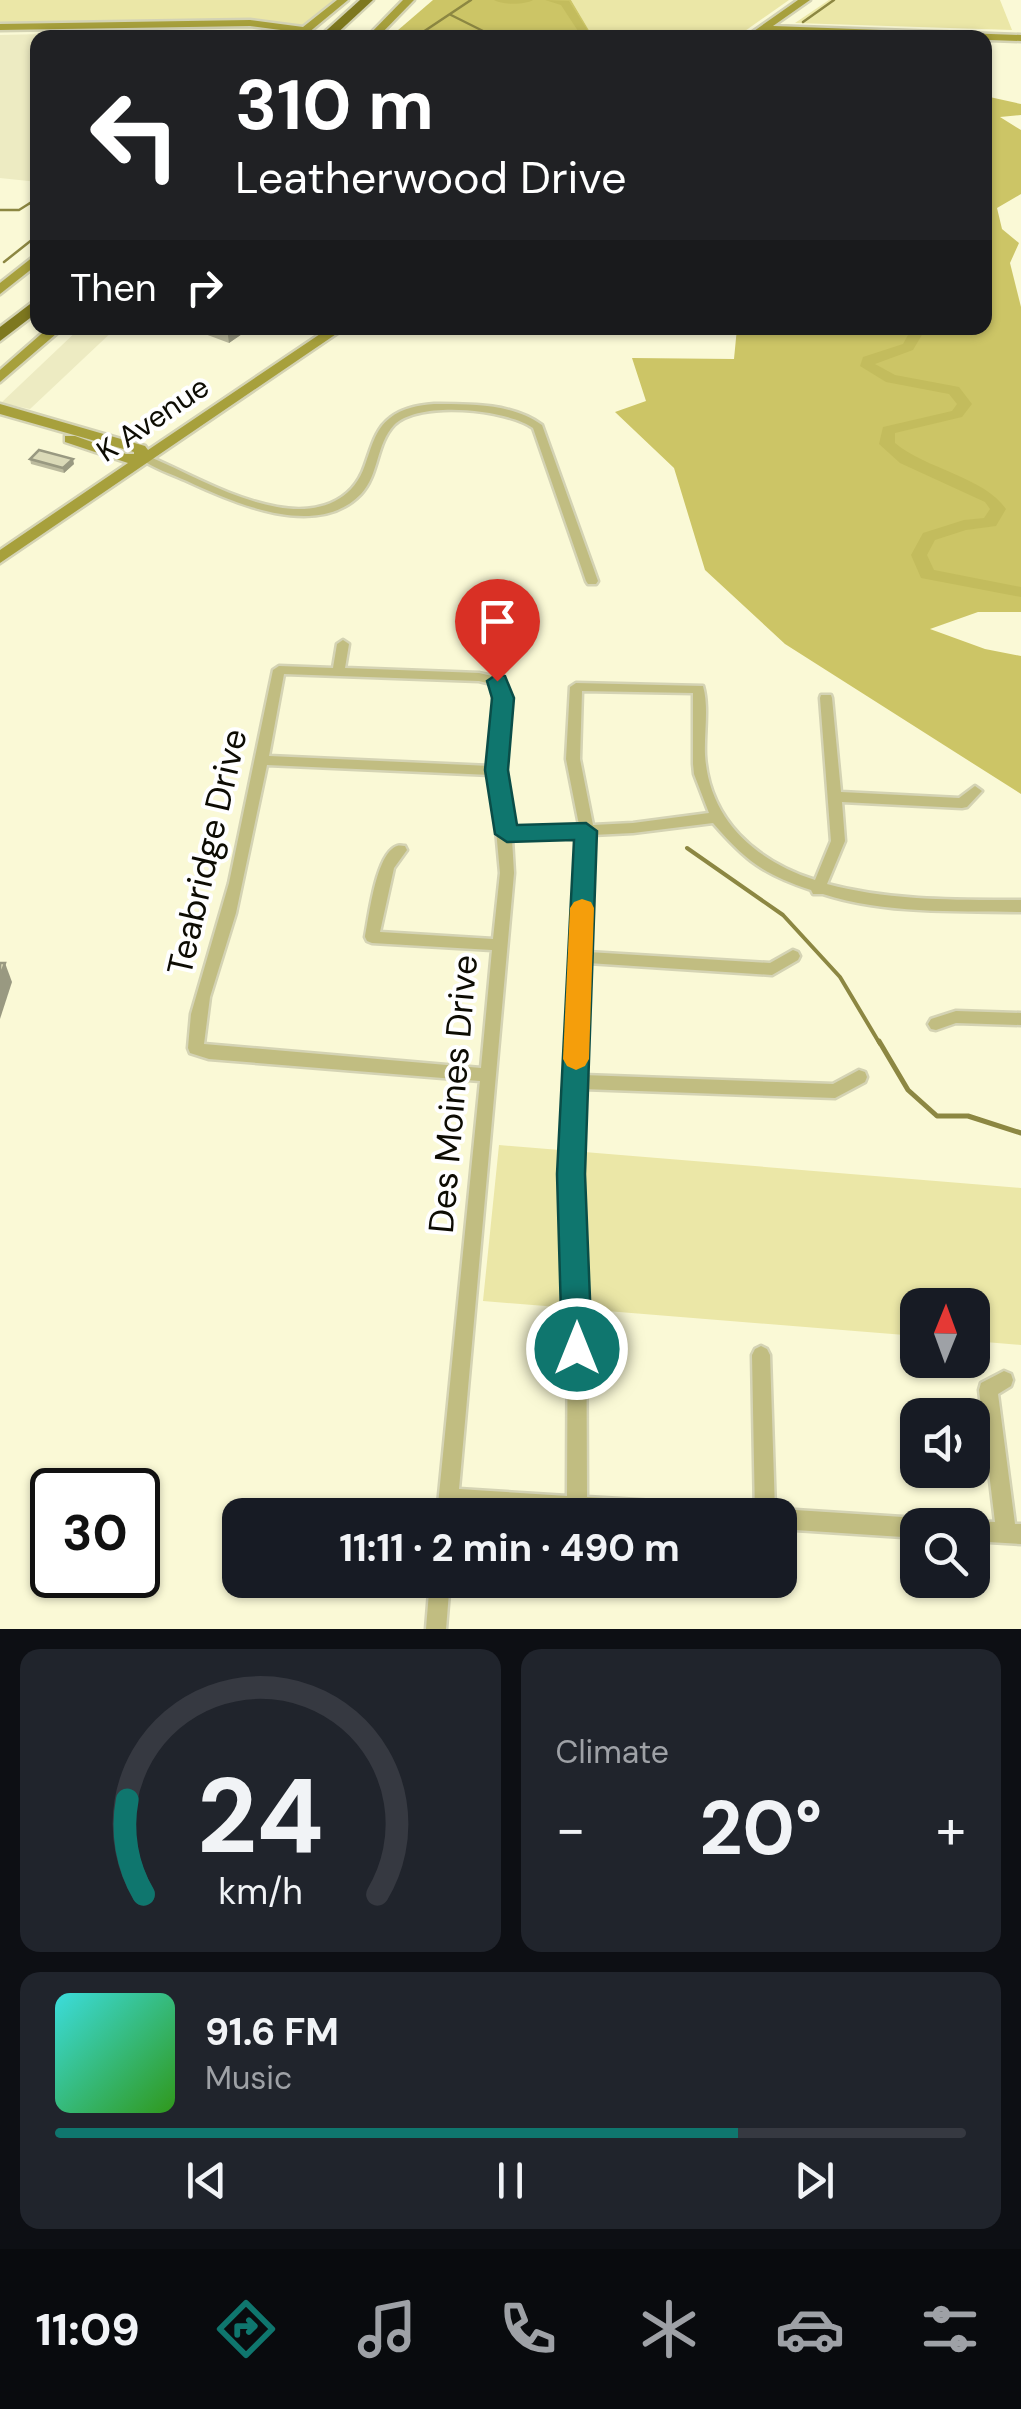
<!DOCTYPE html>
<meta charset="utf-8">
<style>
:root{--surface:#171b24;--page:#20242c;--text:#f1f3f6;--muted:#9ea1a6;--line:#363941;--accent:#0f766e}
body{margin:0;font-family:"DM Sans",sans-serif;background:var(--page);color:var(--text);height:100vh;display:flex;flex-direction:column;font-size:38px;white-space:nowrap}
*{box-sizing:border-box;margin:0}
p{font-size:32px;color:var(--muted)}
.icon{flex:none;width:55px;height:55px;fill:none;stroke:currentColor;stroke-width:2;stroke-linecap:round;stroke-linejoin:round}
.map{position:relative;height:1629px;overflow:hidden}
.panel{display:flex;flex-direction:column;gap:20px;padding:20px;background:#0d0f14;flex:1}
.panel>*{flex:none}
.guide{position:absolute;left:30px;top:30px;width:962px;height:305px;border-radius:20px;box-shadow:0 2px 8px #0004;background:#202124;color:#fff;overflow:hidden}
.needle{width:65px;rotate:1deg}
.controls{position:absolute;left:900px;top:1288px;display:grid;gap:20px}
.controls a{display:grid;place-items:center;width:90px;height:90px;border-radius:20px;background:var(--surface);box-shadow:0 2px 8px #0004;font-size:50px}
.speed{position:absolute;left:30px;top:1468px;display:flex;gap:20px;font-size:50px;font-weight:700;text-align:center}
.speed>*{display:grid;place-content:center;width:130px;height:130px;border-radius:50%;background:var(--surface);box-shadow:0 2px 8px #0004;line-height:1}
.speed .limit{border:5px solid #111;border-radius:15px;background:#fff;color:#111}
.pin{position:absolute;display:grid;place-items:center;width:85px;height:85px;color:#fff;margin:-102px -42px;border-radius:50% 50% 50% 0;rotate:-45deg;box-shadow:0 0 10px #0007}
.pin .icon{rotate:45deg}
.me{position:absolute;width:110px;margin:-55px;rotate:0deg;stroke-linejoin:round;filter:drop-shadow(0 0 8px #0008)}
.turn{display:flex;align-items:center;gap:35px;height:210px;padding:0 40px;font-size:45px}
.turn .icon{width:130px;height:130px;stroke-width:2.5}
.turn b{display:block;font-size:70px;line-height:85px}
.then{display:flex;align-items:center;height:95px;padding:0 40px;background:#0003;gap:20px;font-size:38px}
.big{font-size:75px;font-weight:700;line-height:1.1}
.panel .card{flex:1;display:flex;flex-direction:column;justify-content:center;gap:15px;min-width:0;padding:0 35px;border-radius:20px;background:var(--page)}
.panel .dial{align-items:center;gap:0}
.dial svg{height:260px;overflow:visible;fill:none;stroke:var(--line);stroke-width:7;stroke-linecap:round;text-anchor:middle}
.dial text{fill:var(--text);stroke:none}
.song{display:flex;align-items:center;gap:30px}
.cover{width:120px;height:120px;border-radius:15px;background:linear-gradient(135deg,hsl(180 70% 55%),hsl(110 70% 35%))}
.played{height:10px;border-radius:5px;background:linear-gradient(90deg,var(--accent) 75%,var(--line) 75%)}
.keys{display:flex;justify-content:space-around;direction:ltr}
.heat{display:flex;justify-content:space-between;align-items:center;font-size:55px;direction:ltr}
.panel .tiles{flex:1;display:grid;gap:20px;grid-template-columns:1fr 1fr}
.card:last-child{grid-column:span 2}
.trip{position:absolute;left:222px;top:1498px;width:575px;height:100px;border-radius:20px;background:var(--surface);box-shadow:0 2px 8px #0004;font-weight:700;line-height:100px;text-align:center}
.menu{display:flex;height:160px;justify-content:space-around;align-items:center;background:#090b0e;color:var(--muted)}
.menu .icon{width:70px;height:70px}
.menu .current{color:var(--accent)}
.menu b{font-size:45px;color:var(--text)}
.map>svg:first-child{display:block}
.built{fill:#edebc2}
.green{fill:#ebe7a7}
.forest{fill:#ccc566}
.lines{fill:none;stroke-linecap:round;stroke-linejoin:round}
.stream-far2{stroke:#8c8742;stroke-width:2.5}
.stream-far1{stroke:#8c8742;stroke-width:4}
.stream{stroke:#8c8742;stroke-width:5}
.river{fill:#c3bc5d;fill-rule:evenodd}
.street-casing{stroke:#d4d3b4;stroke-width:5}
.secondary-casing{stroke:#d4d3b4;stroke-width:5}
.highway-casing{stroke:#d4d3b4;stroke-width:5}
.street{fill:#c1bd81;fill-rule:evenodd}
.secondary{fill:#a7a03c;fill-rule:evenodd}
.highway{fill:#7e781f;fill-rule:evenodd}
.wall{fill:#bcbb9e}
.shaded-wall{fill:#999981}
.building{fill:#dbdab8;stroke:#999981;stroke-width:2.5}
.route{fill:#0f766e;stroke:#0a4d48;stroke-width:2.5}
.slow{fill:#f59e0b}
.labels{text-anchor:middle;stroke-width:8;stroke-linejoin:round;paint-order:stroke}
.far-street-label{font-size:30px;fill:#0d0c03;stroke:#fff}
.street-label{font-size:35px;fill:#0d0c03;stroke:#fff}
</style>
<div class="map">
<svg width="1021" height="1629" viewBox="0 0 1021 1629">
<rect width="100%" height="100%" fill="#faf9d6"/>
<g class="built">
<polygon points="220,30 280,34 277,38 38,38 38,182 0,178 0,35"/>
<polygon points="80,328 116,328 30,409 1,403"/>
</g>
<g class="green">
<polygon points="0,0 338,0 299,27 251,22 0,24"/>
<polygon points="571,0 789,0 735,38 593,37"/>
<polygon points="829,0 1000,0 1012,30 795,23"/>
<polygon points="499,1145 1021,1188 1021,1345 973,1341 972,1305 918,1305 917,1336 483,1301"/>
</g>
<g class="forest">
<polygon points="433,0 571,0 593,37 390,37"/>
<polygon points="985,96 1021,104 1021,115 1000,117 1021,130 1021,194 997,208 1002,229 1019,243 1010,263 1021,307 1021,612 978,612 930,629 985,649 1021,656 1021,794 785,644 705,570 674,468 615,412 646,401 632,358 734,359 737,328 985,328"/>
</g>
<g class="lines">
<g class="stream-far2">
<polyline points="451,15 485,32 462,38"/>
<polyline points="803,22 834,0"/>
<polyline points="414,38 471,0"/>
<polyline points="727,38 734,33"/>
<polyline points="30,203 38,216"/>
<polyline points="0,210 19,210 38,198"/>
<polyline points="4,262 38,235"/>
</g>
<polyline class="stream-far1" points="687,848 783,915 840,977 880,1044"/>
<polyline class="stream" points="879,1041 908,1090 937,1116 968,1116 1021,1133"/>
<g class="river">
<path d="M494 0H533C524 5 503 5 494 0Z"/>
<polygon points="545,0 569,1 588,31 585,38 575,38 578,31 561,5"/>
<path d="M912 328H926L913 350 875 364 895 375 959 387 972 404 962 417 895 433V443C926 469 984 477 1006 509L996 526 966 530 935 540 927 555 934 570 1021 587V597L921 578 911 555 923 533 964 520 984 518 990 509 985 502 900 463 879 444 883 427 952 411 957 404 949 394 886 382 860 366 863 357 903 344Z"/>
</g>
<g class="street-casing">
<g id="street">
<path d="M434 404C469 404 512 403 542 425L598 581 596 584H588L586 581 533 428C506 409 419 400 394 425 376 444 379 475 361 494 317 540 234 503 187 481 171 474 153 468 139 458L140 456H148C190 474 232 499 277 507 315 514 352 504 365 465 371 449 375 429 390 418 402 408 419 405 434 404Z"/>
<path d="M343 640 349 644 345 668 479 673 501 678 507 703 504 769 510 829 579 825 566 759 570 687 576 683 703 686C709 707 704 733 705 755 709 820 756 861 815 880L831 841 820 698 821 695H831L832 698 841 792 959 798 975 786 982 791 967 807 962 808 842 802 845 841 827 884C890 901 957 900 1021 900V912C956 911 885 914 823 894H813L811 890C763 874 746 861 713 823L633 833 592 835 588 952 770 963 793 950 798 952 800 956 798 960 772 975 588 963 583 1075 833 1084 859 1070 865 1072 867 1077 865 1082 835 1098 583 1089 579 1174 586 1270 587 1497 721 1505 728 1508 731 1515H564L457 1508V1515H437L480 1081 209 1059 190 1053 188 1048 191 1014 229 883 273 670 279 666 333 668 337 644ZM284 674 479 681 491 684 495 714 490 766 269 756ZM582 691 693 693V764L694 774 709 813 633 823 593 825 580 759ZM267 765 491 775 500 873 493 939 380 932 394 868 407 850 405 846C402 846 400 845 397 846 376 853 369 917 365 937L367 941 372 943 492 950 481 1068 204 1044 210 997 236 913ZM579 836 563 1174 568 1270 567 1496 459 1489 514 873 512 839Z"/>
<polygon points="956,1011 1021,1013 1021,1025 956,1023 936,1030 931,1029 928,1024 931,1019"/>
<polygon points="761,1346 767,1349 770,1355 775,1511 780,1509 918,1518 925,1521 927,1525 918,1525 918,1538 780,1529 780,1515 755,1515 752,1355 755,1349"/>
<polygon points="1004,1371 1011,1374 1013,1380 1011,1386 998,1394 1015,1524 1021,1524 1021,1544 972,1541 972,1525 965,1525 972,1521 995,1522 979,1390 981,1383"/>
<polygon points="430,1580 450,1580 446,1629 426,1629"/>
</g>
</g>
<g class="secondary-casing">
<g id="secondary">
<polygon points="337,0 348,0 302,38 293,38 296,32 250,26 0,30 0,24 250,20 303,27"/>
<polygon points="403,0 414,0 377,38 366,38"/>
<polygon points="798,0 810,0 773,26 1021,35 1021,41 764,32 757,38 744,38"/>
<polygon points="38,253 38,264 0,294 0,283"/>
<polygon points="48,328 63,328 0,382 0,370"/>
<polygon points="329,328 345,328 0,563 0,550 128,463 65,442 65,436 75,436 126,454 134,454 134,452 0,414 0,404 145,446 148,450"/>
</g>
</g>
<g class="highway-casing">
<g id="highway">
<polygon points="360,0 373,0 332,38 318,38"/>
<polygon points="38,298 38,312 0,341 0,327"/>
</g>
</g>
<use href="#street" class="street"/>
<use href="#secondary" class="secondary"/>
<use href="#highway" class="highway"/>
</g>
<g class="wall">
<polygon points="189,328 241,328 242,334 229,343"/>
<polygon points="30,459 74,464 64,473 31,464"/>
</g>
<g class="shaded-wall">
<polygon points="227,328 241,328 242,334 229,343"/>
<polygon points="73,459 74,464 64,473 63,468"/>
<polygon points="5,963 12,982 0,1019 0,977"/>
</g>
<g class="building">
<polygon points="39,450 73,459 63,468 30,459"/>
<polygon points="0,963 5,963 0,977"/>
</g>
<polygon class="route" points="497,674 505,676 514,698 508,770 517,825 586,823 597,831 585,1174 592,1349 587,1359 577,1363 566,1359 562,1349 557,1174 574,840 507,842 495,834 485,770 492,698 487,681"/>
<polygon class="slow" points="582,899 591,902 594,908 589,1059 585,1066 576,1070 567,1066 563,1059 570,908 574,902"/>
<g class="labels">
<g class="far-street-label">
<text transform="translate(153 419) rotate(-34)" y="10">K Avenue</text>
</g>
<g class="street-label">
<text transform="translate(207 852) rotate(-77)" y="12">Teabridge Drive</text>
<text transform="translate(453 1094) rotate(-85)" y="12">Des Moines Drive</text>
</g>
</g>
</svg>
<div class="controls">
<a><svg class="needle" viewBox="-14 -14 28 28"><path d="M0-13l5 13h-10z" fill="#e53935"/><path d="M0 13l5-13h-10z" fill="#9ea1a6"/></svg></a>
<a><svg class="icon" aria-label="sound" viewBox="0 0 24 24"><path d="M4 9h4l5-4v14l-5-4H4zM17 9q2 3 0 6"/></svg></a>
<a><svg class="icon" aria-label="search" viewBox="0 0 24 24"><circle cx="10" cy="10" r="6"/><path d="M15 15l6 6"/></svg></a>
</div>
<div class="speed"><div class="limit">30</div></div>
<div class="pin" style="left:497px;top:681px;background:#d93025"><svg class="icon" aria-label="arrive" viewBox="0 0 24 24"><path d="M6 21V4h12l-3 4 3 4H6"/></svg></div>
<svg class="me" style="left:577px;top:1349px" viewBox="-20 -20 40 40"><circle r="17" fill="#0f766e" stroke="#fff" stroke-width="3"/><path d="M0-11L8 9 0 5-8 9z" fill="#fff"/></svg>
<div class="trip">11:11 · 2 min · 490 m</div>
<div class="guide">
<div class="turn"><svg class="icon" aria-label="left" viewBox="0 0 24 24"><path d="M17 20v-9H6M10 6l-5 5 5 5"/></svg><div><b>310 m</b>Leatherwood Drive</div></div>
<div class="then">Then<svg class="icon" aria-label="right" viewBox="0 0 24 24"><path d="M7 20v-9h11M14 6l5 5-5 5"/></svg></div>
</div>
</div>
<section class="panel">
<div class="tiles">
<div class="card dial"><svg viewBox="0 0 100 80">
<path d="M14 69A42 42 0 1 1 86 69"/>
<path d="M14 69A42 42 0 0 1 9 40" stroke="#0f766e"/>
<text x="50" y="56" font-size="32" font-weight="700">24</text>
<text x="50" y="72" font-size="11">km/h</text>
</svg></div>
<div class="card"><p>Climate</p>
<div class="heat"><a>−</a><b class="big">20°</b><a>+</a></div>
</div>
<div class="card">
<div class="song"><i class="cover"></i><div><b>91.6 FM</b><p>Music</p></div></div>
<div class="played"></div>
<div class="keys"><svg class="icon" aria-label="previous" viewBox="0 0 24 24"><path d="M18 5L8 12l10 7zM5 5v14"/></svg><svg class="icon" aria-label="pause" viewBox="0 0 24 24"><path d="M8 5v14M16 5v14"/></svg><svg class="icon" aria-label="next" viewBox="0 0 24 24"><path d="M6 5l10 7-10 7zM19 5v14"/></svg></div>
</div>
</div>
</section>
<nav class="menu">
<b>11:09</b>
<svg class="icon current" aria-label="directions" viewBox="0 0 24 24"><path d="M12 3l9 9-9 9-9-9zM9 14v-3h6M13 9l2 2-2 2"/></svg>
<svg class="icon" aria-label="music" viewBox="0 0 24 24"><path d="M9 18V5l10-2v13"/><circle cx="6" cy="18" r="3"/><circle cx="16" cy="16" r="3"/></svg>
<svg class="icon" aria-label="phone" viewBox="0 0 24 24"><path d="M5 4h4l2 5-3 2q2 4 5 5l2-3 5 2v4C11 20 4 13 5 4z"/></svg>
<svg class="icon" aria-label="climate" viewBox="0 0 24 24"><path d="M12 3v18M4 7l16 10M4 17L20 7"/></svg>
<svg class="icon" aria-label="car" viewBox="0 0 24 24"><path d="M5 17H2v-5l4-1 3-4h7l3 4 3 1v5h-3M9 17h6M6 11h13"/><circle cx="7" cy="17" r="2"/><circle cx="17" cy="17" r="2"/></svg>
<svg class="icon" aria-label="filters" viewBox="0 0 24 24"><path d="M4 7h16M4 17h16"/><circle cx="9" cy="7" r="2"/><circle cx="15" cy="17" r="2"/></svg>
</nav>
